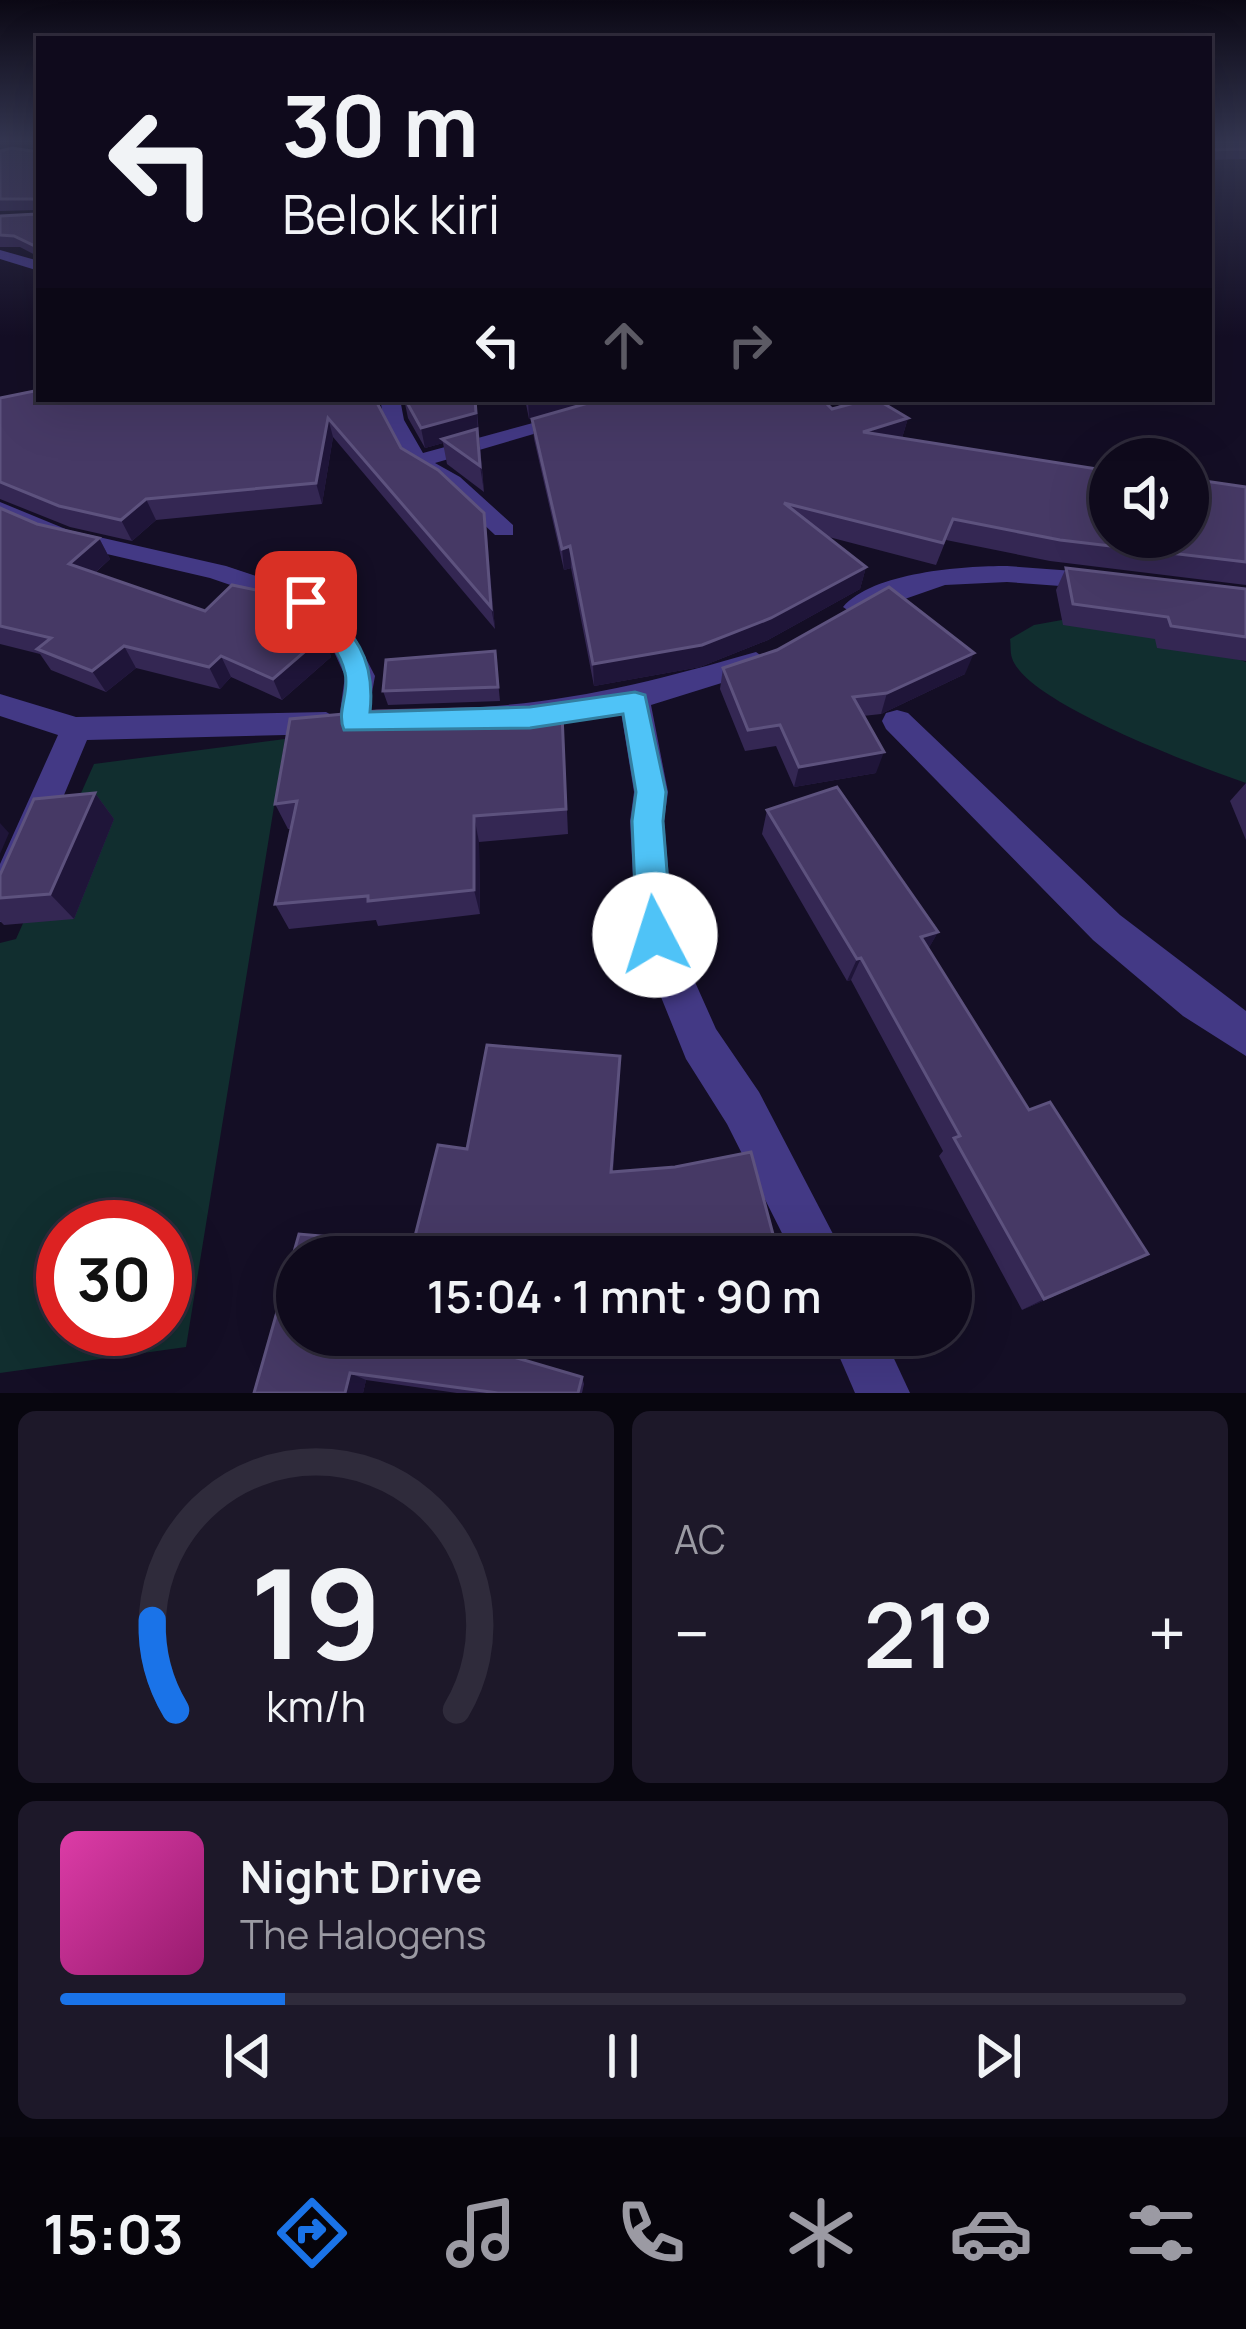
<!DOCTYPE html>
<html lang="id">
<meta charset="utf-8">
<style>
:root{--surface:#0f0a1c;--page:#1d1829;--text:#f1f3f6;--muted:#9b9aa3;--line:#2f2b3b;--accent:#1a73e8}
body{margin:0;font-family:Manrope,sans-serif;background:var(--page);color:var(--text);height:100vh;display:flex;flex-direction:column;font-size:45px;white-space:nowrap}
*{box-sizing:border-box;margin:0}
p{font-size:39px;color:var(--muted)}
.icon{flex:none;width:66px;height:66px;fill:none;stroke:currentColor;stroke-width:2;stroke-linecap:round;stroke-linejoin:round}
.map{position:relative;height:1393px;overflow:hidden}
.drawer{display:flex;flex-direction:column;gap:18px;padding:18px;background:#08060f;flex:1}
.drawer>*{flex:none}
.top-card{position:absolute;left:36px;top:36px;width:1176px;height:366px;border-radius:0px;box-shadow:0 12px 48px #0002,0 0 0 3px var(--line);background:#0f0a1c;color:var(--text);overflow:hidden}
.fabs{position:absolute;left:1089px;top:438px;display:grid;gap:24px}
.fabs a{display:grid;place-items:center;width:120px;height:120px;border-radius:50%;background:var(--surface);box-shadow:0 12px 48px #0002,0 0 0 3px var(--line);font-size:60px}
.speed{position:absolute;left:36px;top:1200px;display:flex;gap:24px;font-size:60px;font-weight:700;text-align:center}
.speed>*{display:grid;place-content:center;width:156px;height:156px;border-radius:50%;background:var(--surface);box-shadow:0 12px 48px #0002,0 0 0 3px var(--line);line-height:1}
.speed .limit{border:18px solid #d22;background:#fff;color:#111}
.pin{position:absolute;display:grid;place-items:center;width:102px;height:102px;color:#fff;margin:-51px;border-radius:24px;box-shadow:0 6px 18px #0006}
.me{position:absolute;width:132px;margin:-66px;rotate:355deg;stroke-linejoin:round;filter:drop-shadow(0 0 9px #0008)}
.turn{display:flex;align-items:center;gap:42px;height:252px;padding:0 48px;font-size:54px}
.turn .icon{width:156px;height:156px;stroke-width:2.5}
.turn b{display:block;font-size:84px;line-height:102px}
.lanes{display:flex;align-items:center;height:114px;padding:0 48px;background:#0003;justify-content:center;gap:60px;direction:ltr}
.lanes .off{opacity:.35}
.big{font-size:90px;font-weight:600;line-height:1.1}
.drawer .widget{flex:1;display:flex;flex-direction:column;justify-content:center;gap:18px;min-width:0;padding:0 42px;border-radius:18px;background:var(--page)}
.drawer .dial{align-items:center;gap:0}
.dial svg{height:312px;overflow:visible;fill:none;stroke:var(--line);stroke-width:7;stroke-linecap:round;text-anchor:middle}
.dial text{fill:var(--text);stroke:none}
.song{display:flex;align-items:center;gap:36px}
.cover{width:144px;height:144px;border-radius:18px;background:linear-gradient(135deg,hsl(320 70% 55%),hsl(320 70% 35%))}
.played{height:12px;border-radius:6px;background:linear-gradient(90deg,var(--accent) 20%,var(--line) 20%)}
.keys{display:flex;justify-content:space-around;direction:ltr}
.heat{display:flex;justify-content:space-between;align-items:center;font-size:66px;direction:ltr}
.drawer .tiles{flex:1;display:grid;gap:18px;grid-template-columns:1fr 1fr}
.widget:last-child{grid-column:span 2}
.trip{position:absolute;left:276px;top:1236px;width:696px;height:120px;border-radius:60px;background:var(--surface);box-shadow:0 12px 48px #0002,0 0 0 3px var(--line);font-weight:600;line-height:120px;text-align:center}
.tabs{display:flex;height:192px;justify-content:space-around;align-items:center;background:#06040b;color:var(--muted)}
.tabs .icon{width:84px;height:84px}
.tabs .current{color:var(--accent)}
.tabs b{font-size:54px;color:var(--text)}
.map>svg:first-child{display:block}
.green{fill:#112e2f;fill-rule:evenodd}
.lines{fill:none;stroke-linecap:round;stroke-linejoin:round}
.minor{fill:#433985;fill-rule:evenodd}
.wall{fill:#342753}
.shaded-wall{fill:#1f1539}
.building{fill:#463965;stroke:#5d527e;stroke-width:3}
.route{fill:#4fc3f7;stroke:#337fa1;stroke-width:3}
</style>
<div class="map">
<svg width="1246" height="1393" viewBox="0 0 1246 1393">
<rect width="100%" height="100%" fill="#140e25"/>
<g class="green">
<path d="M1073 618 1151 628 1246 662V783C1200 767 1026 703 1012 658 1010 652 1011 645 1010 639L1034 625Z"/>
<path d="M285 739 186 1347 0 1373V943L16 939 94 764ZM63 1227H165V1329H63Z"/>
</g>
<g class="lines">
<g class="minor">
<polygon points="0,250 39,261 39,271 0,259"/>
<polygon points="380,399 400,399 404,420 423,453 621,399 653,399 435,463 460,477 513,525 513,535 495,535 444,487 409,466 384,420"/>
<polygon points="0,502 68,530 226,566 315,596 352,631 375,676 365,731 354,734 340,726 326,734 87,740 13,917 0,922 0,864 58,735 0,716 0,694 76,717 326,712 339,719 345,676 330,643 297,608 210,578 51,541 0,518"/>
<path d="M1007 566 1101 573 1114 581 1101 589 1007 582 945 585 856 616 843 607C873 572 963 566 1007 566Z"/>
<path d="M756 652 770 662 766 669 651 705 668 792 664 821 674 935 716 1029 759 1092 845 1257H794L727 1124 686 1059 636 935 630 821 634 792 621 712 540 725 464 730 453 727 449 719 453 711 464 708C570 703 655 681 756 652Z"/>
<polygon points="897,710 908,713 1120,915 1246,1011 1246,1056 1183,1016 1093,940 886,729 882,721 886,713"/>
<polygon points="830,1335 883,1335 910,1393 855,1393"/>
</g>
</g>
<g class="wall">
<polygon points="1209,142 1246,142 1246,159 1209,160"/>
<polygon points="0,151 39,152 39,257 20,247 0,247 0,216 37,214 36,210 0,211"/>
<polygon points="0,398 376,400 401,448 484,513 495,629 333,437 322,504 156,520 132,541 70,527 0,499"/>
<polygon points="404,399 476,399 484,492 447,464 443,443 425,448 408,418"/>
<polygon points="525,399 822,399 832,409 840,407 833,399 876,399 908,418 902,438 1188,484 1191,479 1246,487 1246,585 1050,561 946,540 936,565 825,536 866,567 860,589 768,640 700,667 594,686 571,568 564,570 534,439 532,419 554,413 529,419"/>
<polygon points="0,508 37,524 99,538 110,559 95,573 205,611 280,595 285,607 324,635 331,657 282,700 231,677 220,689 136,668 106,692 51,670 40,654 0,644"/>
<polygon points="1066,568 1246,589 1246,661 1157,648 1155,639 1063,625 1056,590"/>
<polygon points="495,651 500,701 388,705 383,691"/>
<polygon points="723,668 965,674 881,714 863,716 876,773 794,787 776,746 745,751 720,689"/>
<polygon points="501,719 564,741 568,834 479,842 480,914 378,926 376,920 289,929 275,904 291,829 288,829 275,804"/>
<polygon points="1246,783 1246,840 1230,801"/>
<polygon points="95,793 114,819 74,919 4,925 0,921 0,875"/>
<polygon points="767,810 938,932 928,949 1121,1267 1022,1310 939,1156 943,1151 851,980 847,981 762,834"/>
<polygon points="487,1045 620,1056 613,1172 675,1167 751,1152 778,1253 776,1257 297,1257 297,1335 687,1335 487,1349 582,1377 584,1384 582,1393 457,1393 366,1380 363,1393 254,1393 299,1234 413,1244 438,1145 467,1149"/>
</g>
<g class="shaded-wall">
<polygon points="476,399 478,433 484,492 480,466 442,439 443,443 425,448 421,428"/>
<polygon points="604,399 529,419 528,400"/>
<polygon points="328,418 333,437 322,504 316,483"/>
<polygon points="908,418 902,438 863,432"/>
<polygon points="146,499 156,520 132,541 121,520"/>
<polygon points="484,513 487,534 495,629 491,607"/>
<polygon points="99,538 110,559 81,585 69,564"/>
<polygon points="570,546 571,568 564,570 562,549"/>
<polygon points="866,567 860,589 768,640 700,667 594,686 593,664"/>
<polygon points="324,635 331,657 282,700 273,679"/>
<polygon points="124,646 136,668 106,692 92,671"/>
<polygon points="974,653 965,674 881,714 887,693"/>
<polygon points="221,656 231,677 220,689 209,667"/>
<polygon points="884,752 876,773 794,787 799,767"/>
<polygon points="95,793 114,819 74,919 50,894"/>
<polygon points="474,816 479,842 480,914 474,890"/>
<polygon points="0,823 9,833 0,854"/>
<polygon points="938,932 925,955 921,937"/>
<polygon points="861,958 851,980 847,981 857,959"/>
<polygon points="620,1056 620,1077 611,1189 611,1172"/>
<polygon points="1148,1254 1121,1267 1022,1310 1044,1299"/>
<polygon points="350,1373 366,1380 363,1393 345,1393"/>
</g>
<g class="building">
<polygon points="1209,142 1246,142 1246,149 1209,150"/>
<polygon points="12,148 39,152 39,246 37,247 14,236 0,235 0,216 37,214 34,199 0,199 0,151"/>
<polygon points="39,390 39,399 375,399 401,448 438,470 484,513 491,607 328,418 316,483 146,499 121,520 59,506 0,482 0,398"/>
<polygon points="405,399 475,399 476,413 421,428"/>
<polygon points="602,399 822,399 832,409 858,402 855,399 876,399 908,418 863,432 1110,471 1110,537 1188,537 1188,484 1192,485 1191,479 1246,487 1246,562 1060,540 953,519 943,543 784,503 866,567 771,618 702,645 593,664 570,546 562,549 532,419"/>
<polygon points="477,429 480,466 442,439"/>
<polygon points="0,508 37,524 99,538 69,564 205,611 232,585 280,595 273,603 314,619 324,635 273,679 221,656 209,667 124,646 92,671 37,649 51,638 0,626"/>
<polygon points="1066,568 1246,589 1246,637 1171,626 1168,617 1073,604"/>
<polygon points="889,587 974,653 887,693 853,697 884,752 799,767 780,725 748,730 723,668 777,650"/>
<polygon points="495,651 498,687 383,691 386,660"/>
<polygon points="499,708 500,719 562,714 566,809 474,816 474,890 368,901 368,896 275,904 297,801 275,804 290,719 377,711"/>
<polygon points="837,787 938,932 921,937 1029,1110 1050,1102 1148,1254 1044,1299 954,1138 960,1136 861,958 857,959 767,810"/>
<polygon points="95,793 50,894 0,898 0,875 34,799"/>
<polygon points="487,1045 620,1056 611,1172 675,1167 751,1152 778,1253 761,1257 297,1257 297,1335 556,1335 459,1341 582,1377 578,1393 498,1393 350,1373 345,1393 254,1393 299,1234 413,1244 438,1145 467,1149"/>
</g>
<linearGradient id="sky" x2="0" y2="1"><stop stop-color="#0b0814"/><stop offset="0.42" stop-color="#343651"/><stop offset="1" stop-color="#343651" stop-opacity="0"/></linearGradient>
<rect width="1246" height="337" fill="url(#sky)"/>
<path class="route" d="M306 594 315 596C354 634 376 655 370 712L530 707 635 692 645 695 666 792 663 821 672 935 667 947 655 951 642 947 637 935 632 821 636 792 623 714 530 728 344 730C336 712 350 692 345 673 338 642 312 625 294 602Z"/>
</svg>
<div class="fabs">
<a><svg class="icon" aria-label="sound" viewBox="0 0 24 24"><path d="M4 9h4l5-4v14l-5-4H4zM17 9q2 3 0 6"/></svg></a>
</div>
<div class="speed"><div class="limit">30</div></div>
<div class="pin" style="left:306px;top:602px;background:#d93025"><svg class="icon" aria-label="arrive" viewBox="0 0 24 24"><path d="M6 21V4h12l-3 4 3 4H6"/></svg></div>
<svg class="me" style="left:655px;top:935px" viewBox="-20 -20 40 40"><circle r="19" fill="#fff"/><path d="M0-13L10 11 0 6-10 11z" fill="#4fc3f7"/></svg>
<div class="trip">15:04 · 1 mnt · 90 m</div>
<div class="top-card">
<div class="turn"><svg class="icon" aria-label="left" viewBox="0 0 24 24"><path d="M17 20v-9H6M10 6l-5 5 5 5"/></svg><div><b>30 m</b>Belok kiri</div></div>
<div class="lanes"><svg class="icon" aria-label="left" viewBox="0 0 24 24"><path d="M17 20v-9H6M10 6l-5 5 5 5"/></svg><svg class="icon off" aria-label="ahead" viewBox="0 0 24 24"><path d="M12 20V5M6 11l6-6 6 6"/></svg><svg class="icon off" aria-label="right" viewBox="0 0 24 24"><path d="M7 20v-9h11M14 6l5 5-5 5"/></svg></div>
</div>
</div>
<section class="drawer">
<div class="tiles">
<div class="widget dial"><svg viewBox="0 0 100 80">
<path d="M14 69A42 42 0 1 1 86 69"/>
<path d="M14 69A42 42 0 0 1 8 46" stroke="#1a73e8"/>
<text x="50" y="56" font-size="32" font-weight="700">19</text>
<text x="50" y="72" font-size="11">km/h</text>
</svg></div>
<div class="widget"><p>AC</p>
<div class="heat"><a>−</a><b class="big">21°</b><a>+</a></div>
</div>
<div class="widget">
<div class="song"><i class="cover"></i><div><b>Night Drive</b><p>The Halogens</p></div></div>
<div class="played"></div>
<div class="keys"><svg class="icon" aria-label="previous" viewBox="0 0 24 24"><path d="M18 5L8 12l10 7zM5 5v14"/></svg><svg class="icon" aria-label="pause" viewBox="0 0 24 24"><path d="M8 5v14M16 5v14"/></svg><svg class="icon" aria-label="next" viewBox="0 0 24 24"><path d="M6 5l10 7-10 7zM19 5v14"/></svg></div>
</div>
</div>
</section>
<nav class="tabs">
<b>15:03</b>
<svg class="icon current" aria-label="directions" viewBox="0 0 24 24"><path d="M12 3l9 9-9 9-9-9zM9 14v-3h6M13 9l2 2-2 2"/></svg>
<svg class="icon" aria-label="music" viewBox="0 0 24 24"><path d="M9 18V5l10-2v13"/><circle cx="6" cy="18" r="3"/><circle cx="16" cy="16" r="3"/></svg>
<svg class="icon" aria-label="phone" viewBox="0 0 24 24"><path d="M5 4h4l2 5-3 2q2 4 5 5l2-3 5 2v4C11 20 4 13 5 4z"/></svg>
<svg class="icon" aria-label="climate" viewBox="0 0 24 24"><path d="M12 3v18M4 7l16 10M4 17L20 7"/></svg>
<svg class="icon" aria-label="car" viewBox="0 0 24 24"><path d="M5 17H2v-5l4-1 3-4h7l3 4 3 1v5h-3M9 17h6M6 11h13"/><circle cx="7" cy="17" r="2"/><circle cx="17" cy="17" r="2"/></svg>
<svg class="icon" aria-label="filters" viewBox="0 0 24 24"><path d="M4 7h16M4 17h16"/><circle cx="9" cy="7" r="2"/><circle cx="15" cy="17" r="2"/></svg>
</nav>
